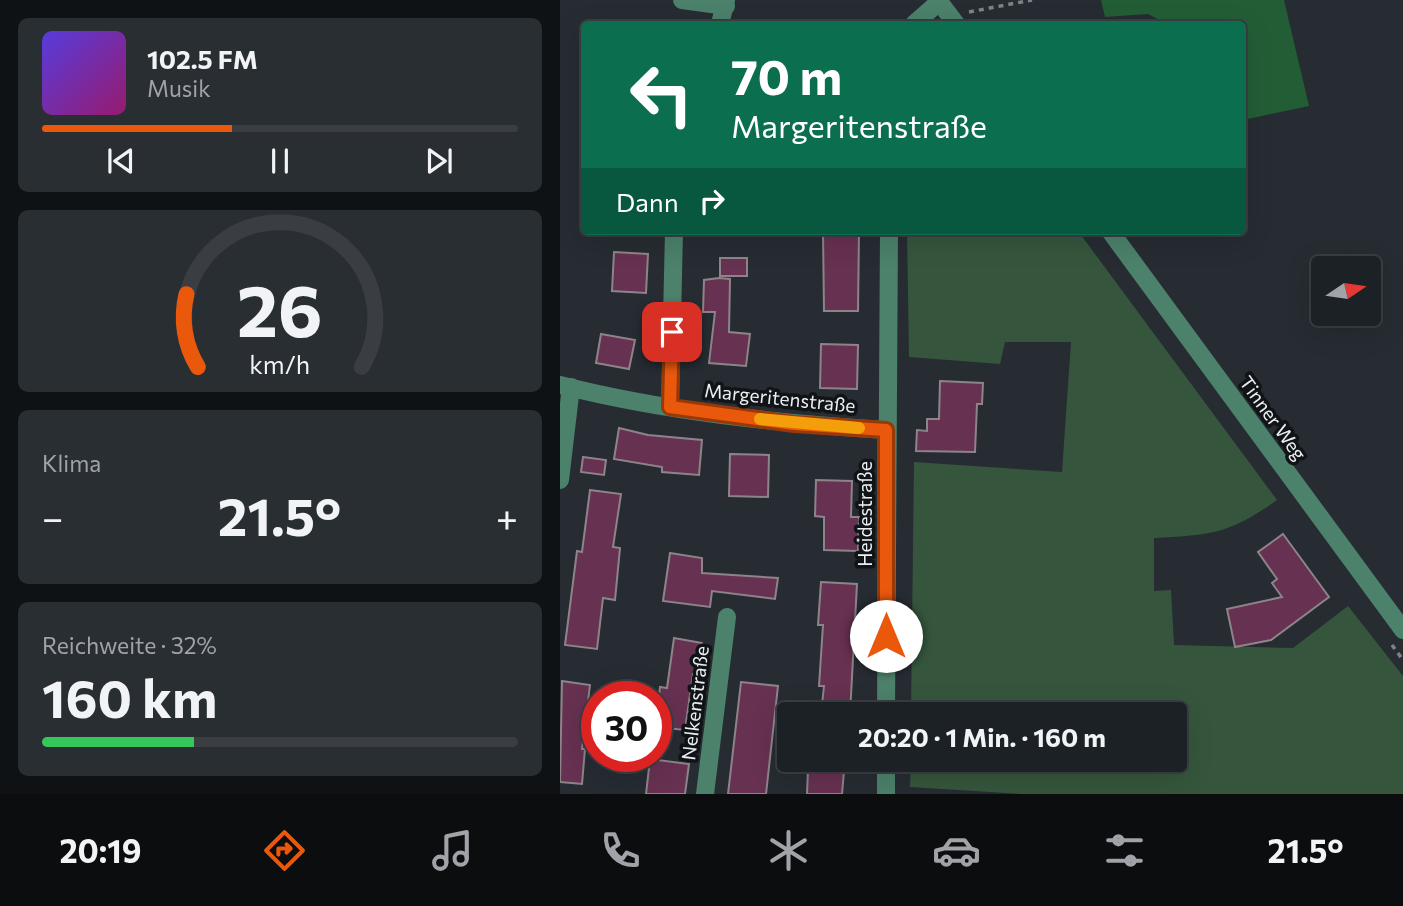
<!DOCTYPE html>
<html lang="de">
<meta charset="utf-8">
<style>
:root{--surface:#1c2126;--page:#292e32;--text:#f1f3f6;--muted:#a0a3a7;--line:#3a3e43;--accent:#ea580c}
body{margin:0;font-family:Commissioner,sans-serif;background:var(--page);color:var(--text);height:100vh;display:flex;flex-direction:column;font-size:26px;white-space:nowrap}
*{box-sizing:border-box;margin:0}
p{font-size:23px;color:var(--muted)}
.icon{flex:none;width:38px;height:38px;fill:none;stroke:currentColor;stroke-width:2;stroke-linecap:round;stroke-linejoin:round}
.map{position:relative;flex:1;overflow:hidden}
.side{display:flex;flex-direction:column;gap:18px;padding:18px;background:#0f1215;width:560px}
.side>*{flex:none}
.top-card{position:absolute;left:21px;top:21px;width:665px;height:214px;border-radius:7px;box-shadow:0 7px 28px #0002,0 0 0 2px var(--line);background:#0b6e4f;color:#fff;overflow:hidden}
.needle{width:46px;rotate:77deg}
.fabs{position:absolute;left:751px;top:256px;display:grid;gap:14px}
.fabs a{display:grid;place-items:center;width:70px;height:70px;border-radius:7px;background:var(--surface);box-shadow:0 7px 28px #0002,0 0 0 2px var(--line);font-size:35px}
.speed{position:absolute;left:21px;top:681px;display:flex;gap:14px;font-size:35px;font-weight:700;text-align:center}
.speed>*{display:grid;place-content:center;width:91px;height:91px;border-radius:50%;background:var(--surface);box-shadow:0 7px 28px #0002,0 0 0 2px var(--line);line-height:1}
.speed .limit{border:10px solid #d22;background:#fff;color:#111}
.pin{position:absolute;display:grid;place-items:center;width:60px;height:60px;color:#fff;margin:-30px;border-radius:14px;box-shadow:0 4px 10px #0006}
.me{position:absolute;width:77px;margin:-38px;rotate:0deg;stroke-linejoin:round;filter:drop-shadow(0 0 5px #0008)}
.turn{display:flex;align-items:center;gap:24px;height:147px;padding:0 35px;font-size:32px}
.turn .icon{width:91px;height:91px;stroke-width:2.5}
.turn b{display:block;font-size:49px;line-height:60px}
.then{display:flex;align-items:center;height:66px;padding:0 35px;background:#0003;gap:14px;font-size:26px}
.big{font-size:52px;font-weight:700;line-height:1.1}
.side .tile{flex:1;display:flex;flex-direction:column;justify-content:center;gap:10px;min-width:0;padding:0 24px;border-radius:10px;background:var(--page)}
.side .dial{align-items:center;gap:0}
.dial svg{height:182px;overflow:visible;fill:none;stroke:var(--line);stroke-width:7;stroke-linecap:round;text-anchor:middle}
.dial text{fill:var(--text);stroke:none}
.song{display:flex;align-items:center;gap:21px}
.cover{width:84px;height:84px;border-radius:10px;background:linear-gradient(135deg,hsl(250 70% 55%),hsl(320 70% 35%))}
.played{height:7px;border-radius:4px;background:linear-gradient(90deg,var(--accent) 40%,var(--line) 40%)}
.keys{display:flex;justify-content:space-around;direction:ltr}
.heat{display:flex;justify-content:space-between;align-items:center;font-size:38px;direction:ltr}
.charge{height:10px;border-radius:5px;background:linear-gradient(90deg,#34c759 32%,var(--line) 0)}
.trip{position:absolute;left:217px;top:702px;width:410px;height:70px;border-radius:7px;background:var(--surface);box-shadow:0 7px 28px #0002,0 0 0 2px var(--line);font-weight:700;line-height:70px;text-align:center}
.dock{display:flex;height:112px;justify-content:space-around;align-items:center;background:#0b0d0f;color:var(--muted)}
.dock .icon{width:49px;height:49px}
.dock .active{color:var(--accent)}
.dock b{font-size:32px;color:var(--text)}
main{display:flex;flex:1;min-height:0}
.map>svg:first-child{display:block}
.green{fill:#35563d}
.forest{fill:#235d36}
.building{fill:#673151;stroke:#8d8489;stroke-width:2}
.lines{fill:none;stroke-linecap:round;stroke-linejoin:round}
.path{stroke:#7e8388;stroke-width:3.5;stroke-dasharray:5 5;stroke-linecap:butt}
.minor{stroke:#4c816b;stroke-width:18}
.route-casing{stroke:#983908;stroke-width:18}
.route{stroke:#ea580c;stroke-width:12}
.slow{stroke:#f59e0b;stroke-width:12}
.labels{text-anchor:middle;stroke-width:7;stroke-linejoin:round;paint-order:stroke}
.street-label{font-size:19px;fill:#ebeef3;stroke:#111417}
</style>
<main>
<section class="side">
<div class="tile">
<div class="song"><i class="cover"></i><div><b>102.5 FM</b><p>Musik</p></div></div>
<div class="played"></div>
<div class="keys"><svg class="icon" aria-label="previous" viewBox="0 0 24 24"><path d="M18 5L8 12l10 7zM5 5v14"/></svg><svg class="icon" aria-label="pause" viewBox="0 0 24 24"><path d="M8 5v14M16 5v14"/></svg><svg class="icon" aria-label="next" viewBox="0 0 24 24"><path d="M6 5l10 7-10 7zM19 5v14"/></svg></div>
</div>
<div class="tile dial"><svg viewBox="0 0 100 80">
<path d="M14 69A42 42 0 1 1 86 69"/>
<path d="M14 69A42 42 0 0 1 9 37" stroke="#ea580c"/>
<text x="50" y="56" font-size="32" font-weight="700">26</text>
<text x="50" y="72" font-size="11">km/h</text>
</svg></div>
<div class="tile"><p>Klima</p>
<div class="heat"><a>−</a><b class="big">21.5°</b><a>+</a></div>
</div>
<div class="tile"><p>Reichweite · 32%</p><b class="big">160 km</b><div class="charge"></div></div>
</section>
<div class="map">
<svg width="843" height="794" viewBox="0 0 843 794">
<rect width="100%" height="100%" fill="#262c32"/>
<path class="green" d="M347 231H518L717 500C669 534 652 535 594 538V591L611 590 614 645 733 648 788 606 843 676V794H461L350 787 351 760H614V714H351L354 462 502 472 511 342H445L440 364 349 357Z"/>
<polygon class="forest" points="541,0 724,0 749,106 683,120 682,24 607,24 588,14 545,17"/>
<g class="building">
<polygon points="263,231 299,231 298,311 264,311"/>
<polygon points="54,252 88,254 86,293 52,291"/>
<rect x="160" y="258" width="27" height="18"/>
<polygon points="159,278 170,279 169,332 190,334 186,366 149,363 155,312 143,312 144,280"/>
<polygon points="41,334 75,340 69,369 36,363"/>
<polygon points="261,344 298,345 297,389 260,388"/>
<polygon points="380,381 423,383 422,404 417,404 415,452 356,451 357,430 367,431 367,419 379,419"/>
<polygon points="59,428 88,435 142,440 139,475 102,472 102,467 54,459"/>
<polygon points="170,454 209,455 208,497 169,496"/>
<polygon points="23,457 46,460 44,475 21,472"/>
<polygon points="256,480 292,481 291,517 299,517 298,551 264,550 264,517 255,516"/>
<polygon points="30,490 61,494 53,547 60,548 55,600 43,598 37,649 5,645 17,551 22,552"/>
<polygon points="723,534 769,597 711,640 675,647 667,609 722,597 712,583 717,579 698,552"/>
<polygon points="110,553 142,558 142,573 218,578 215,599 152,591 150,607 103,601"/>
<polygon points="261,582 297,584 290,714 261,714 264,686 259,686 263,625 258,625"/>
<polygon points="114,638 142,643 137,674 133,674 125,730 96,727 100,687 107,688"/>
<polygon points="2,681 30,685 22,749 25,749 22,784 0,782"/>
<polygon points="181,682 218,686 206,794 168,794"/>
<polygon points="90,759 129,764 125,794 86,794"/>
<polygon points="248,769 284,771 282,794 247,794"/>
</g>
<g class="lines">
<g class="path">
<polyline points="409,12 472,0"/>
<polyline points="526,231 532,239"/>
<polyline points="832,645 843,660"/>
</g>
<g class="minor">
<polyline points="122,0 166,6"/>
<polyline points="378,0 396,24"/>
<polyline points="160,24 166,0"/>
<polyline points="354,24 379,2"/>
<polyline points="550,231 843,630"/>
<path d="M0 385C106 412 217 423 326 430"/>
<polyline points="110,407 114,231"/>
<polyline points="0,480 11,387"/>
<polyline points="326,714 329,231"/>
<polyline points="145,794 167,617"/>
<polyline points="326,794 326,760"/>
</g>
</g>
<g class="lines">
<g class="route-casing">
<polyline id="route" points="112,332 110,407 234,424 326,430 326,636"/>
</g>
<use href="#route" class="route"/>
<polyline class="slow" points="200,419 299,428"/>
</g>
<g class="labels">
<g class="street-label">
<text transform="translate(220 398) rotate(6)" y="7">Margeritenstraße</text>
<text transform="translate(713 418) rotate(54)" y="7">Tinner Weg</text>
<text transform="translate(305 514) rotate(-90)" y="7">Heidestraße</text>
<text transform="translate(135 703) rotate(-83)" y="7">Nelkenstraße</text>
</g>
</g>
</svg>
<div class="fabs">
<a><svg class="needle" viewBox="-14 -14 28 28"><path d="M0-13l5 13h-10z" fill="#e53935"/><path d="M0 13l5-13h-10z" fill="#a0a3a7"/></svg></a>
</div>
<div class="speed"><div class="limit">30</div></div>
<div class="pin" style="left:112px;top:332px;background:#d93025"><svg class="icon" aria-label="arrive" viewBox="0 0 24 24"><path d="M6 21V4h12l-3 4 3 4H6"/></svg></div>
<svg class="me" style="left:326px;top:636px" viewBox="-20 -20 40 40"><circle r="19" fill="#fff"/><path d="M0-13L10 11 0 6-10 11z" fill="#ea580c"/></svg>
<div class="trip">20:20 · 1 Min. · 160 m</div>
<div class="top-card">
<div class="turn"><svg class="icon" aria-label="left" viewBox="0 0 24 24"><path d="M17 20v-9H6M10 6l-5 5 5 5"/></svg><div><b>70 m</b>Margeritenstraße</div></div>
<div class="then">Dann<svg class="icon" aria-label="right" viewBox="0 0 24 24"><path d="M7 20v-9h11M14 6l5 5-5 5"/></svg></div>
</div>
</div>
</main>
<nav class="dock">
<b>20:19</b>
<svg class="icon active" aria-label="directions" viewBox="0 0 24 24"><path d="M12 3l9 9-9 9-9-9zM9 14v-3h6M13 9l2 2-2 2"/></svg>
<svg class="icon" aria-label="music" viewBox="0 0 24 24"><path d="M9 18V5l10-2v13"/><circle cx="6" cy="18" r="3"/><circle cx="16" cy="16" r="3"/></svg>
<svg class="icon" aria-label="phone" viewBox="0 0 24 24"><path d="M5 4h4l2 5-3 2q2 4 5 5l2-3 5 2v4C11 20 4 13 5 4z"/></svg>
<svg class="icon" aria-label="climate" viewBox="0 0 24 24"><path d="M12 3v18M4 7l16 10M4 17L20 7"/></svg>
<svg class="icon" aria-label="car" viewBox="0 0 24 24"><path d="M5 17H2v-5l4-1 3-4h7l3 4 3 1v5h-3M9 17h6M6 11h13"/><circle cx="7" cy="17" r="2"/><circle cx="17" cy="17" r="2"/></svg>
<svg class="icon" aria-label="filters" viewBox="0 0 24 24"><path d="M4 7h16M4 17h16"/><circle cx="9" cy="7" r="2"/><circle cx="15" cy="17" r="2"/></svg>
<b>21.5°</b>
</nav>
